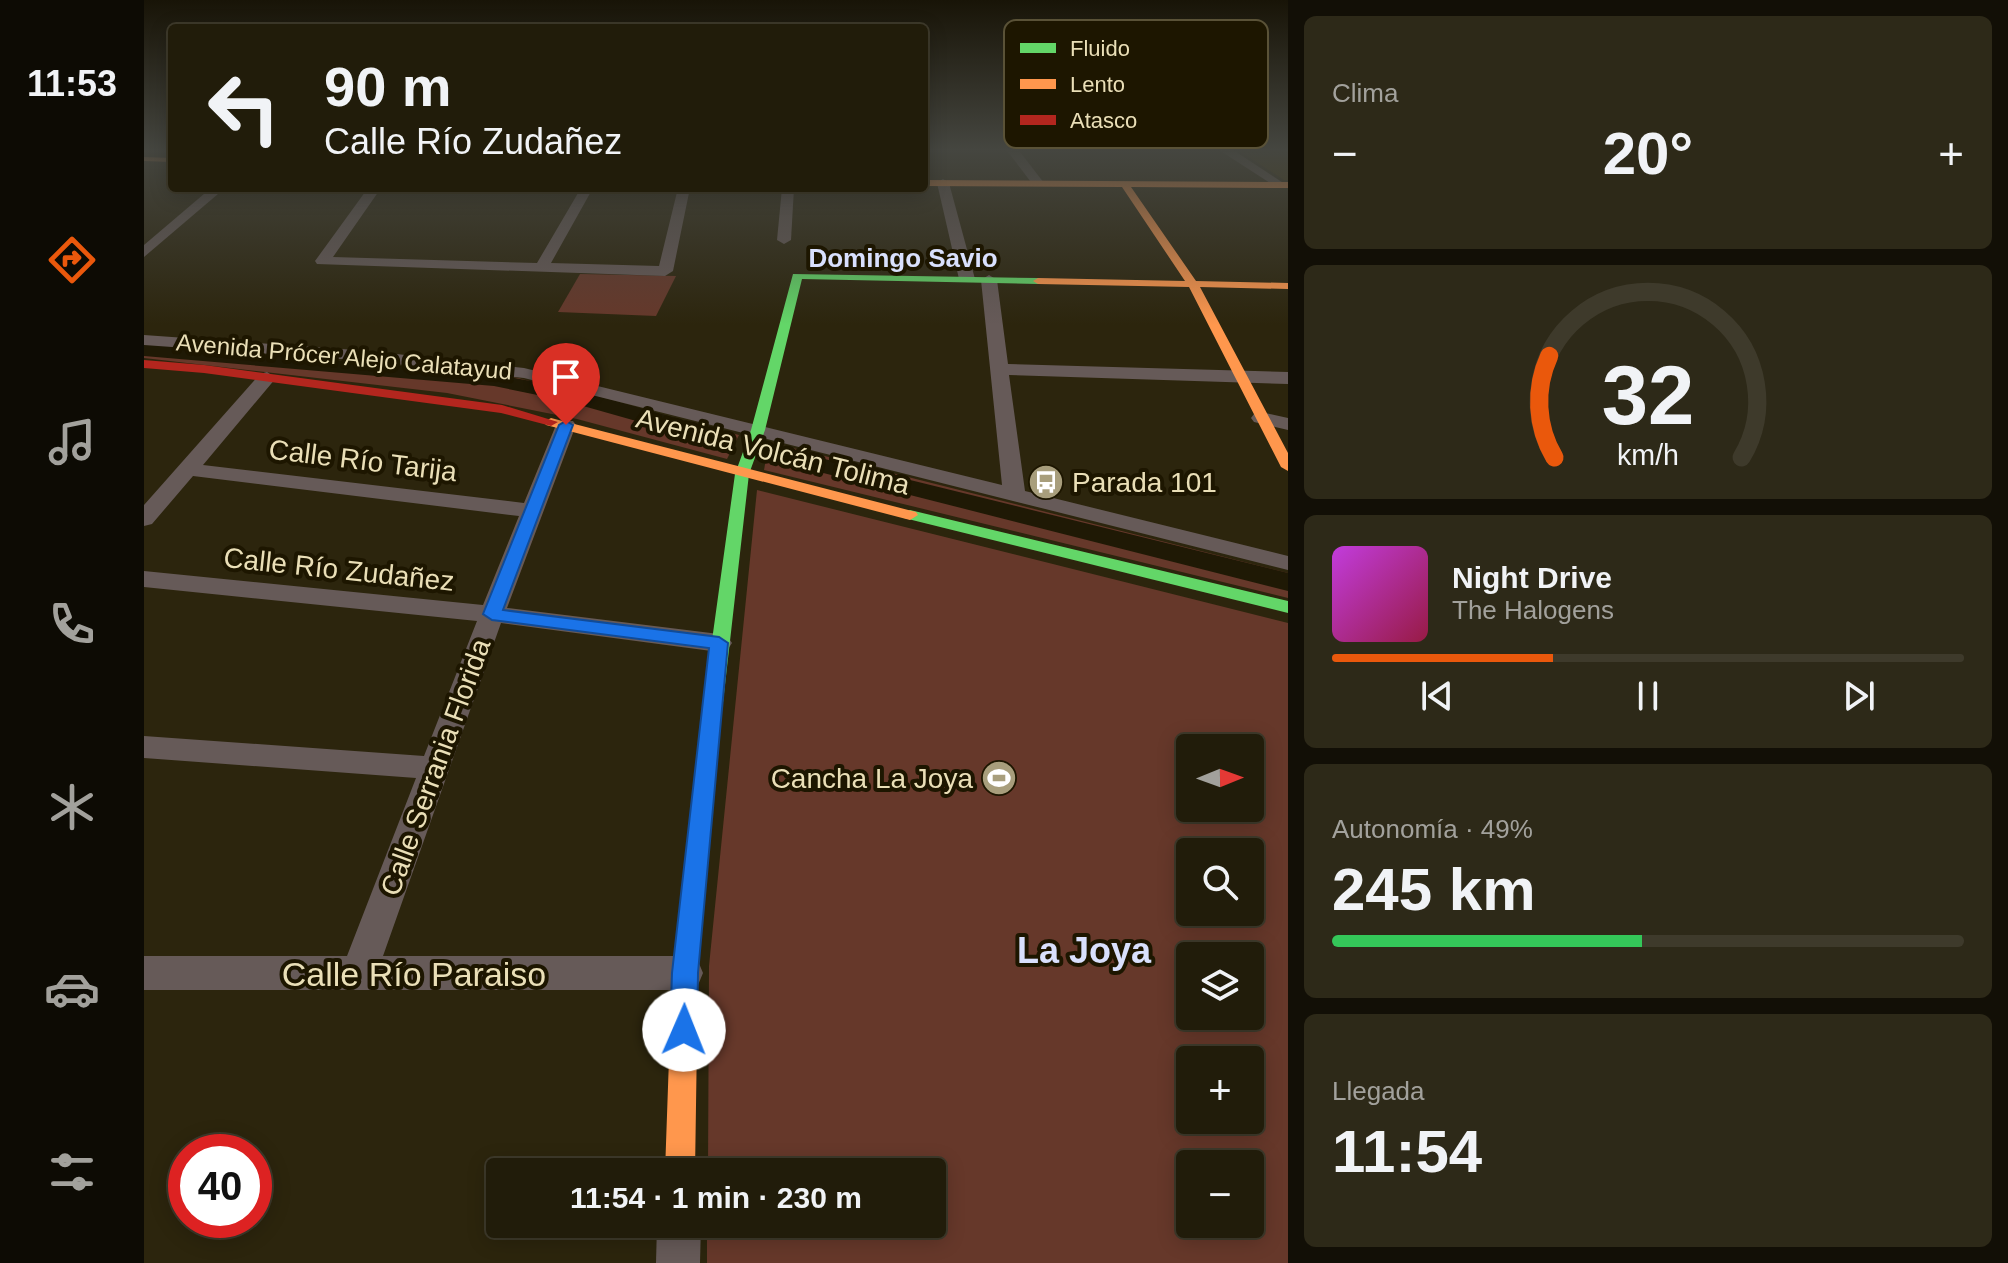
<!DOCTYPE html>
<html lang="es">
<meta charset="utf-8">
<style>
:root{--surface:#211c0a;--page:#2d2918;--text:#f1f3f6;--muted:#a2a19c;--line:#3e3a2b;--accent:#ea580c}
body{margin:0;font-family:Helvetica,sans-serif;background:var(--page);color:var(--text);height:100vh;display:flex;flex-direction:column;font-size:30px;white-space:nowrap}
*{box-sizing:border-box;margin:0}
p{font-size:26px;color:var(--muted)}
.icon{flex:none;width:44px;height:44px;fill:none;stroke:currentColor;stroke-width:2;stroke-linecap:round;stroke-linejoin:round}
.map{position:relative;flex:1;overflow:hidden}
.side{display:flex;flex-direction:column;gap:16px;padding:16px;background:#120f06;width:720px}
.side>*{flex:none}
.hud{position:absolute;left:24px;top:24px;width:760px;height:168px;border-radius:8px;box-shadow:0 4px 20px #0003,0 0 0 2px var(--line);background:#211c0a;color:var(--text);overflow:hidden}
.needle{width:52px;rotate:89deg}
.fabs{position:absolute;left:1032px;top:734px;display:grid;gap:16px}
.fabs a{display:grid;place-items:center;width:88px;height:88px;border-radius:8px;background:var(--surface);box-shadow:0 4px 20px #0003,0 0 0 2px var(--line);font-size:40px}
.speed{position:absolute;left:24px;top:1134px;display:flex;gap:16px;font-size:40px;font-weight:700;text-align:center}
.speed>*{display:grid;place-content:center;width:104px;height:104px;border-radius:50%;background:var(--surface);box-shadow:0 4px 20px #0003,0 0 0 2px var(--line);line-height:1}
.speed .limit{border:12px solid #d22;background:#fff;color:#111}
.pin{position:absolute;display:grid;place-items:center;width:68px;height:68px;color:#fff;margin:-82px -34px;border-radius:50% 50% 50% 0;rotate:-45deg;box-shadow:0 0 8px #0007}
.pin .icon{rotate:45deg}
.me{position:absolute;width:88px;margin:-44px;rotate:1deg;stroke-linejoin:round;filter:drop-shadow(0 0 6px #0008)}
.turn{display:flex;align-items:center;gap:28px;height:168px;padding:0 24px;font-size:36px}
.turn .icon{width:104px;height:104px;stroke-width:2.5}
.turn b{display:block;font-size:56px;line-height:68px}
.big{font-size:60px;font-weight:800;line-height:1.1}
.side .widget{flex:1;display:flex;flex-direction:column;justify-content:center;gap:12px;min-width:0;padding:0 28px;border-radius:12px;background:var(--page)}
.side .dial{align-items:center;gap:0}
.dial svg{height:208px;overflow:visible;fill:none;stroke:var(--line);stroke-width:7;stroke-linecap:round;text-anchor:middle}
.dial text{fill:var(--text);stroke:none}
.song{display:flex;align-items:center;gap:24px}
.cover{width:96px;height:96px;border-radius:12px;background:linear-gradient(135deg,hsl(290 70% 55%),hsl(340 70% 35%))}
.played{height:8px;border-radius:4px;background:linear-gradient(90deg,var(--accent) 35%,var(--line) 35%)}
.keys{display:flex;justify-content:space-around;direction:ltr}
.heat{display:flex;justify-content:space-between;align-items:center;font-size:44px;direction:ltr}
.charge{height:12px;border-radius:6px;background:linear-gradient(90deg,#34c759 49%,var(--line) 0)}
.trip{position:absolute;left:342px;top:1158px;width:460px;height:80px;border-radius:8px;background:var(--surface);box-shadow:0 4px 20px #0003,0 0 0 2px var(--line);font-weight:800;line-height:80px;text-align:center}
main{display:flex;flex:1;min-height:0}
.tabs{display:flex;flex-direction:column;width:144px;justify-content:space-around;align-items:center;background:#0d0b04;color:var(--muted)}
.tabs .icon{width:56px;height:56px}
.tabs .current{color:var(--accent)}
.tabs b{font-size:36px;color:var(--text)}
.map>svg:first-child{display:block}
.built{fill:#403402}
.green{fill:#66382a;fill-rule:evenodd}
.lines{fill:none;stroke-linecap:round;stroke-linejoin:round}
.canal{fill:#1f1905;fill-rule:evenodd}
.street{fill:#665a58;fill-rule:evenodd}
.fast{fill:#63d668;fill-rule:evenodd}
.slow{fill:#ff974d;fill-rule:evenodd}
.jam{fill:#b3261e;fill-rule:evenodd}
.route{fill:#1a73e8;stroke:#114b97;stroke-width:2}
.labels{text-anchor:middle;stroke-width:8;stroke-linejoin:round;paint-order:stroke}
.far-street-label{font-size:24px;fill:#eadfb7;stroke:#1d1600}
.far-neighbourhood-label{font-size:26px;font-weight:bold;fill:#d9e0fd;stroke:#1d1600}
.street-label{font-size:28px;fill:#eadfb7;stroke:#1d1600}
.poi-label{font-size:28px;fill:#eadfb7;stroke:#1d1600;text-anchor:start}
.near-street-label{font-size:34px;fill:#eadfb7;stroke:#1d1600}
.near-neighbourhood-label{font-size:36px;font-weight:bold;fill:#d9e0fd;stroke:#1d1600}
.key{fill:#1d1600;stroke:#5a5237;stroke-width:2}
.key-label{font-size:22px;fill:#eadfb7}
</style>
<main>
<nav class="tabs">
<b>11:53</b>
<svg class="icon current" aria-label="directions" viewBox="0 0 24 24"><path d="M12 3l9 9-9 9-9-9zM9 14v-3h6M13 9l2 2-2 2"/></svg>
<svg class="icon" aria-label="music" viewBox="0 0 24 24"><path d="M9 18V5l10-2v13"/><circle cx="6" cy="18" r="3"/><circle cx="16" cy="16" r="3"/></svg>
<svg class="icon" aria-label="phone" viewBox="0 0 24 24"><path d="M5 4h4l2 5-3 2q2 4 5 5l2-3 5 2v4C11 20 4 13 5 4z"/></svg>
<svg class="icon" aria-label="climate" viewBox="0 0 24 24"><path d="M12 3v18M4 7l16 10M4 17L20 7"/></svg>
<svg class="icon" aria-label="car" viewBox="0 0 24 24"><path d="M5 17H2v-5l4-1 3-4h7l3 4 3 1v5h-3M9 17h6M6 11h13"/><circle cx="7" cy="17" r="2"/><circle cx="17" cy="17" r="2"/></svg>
<svg class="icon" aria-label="filters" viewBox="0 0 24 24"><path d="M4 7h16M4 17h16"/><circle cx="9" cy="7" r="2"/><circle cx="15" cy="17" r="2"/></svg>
</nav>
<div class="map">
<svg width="1144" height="1263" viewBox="0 0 1144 1263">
<rect width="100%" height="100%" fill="#2c250d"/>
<polygon class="built" points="1091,148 1144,148 1144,180 1140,180"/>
<g class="green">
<polygon points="436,274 532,276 512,316 414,312"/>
<polygon points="0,345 374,378 595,435 583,459 433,419 303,393 0,358"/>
<polygon points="625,442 1144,573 1144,598 620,470"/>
<path d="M613 490 1144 623V1263H563V1224H788V1172H564L565 966ZM1046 748H1106V808H1046ZM1046 852H1106V912H1046ZM1046 956H1106V1016H1046ZM1046 1060H1106V1120H1046ZM1046 1164H1106V1224H1046Z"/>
</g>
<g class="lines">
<g class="canal">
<polygon points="0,344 350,374 429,389 585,433 589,438 585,443 577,445 418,400 350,386 0,356"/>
<polygon points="648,451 1144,573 1144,591 640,463 636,458 640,453"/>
</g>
<g class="street">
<polygon points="861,148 873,148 900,183 898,186 890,186"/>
<polygon points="1072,148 1086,148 1144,186 1134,188"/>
<polygon points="799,179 805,183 831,279 828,282 818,282 815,279 793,183"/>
<polygon points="67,188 81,188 0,257 0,245"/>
<polygon points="224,188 237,188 189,257 393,263 437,188 449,188 407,263 515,266 534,188 546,188 529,271 521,276 173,264 171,261"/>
<polygon points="638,188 650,188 647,240 640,244 633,240"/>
<polygon points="845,275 853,280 864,364 1144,372 1144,384 865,375 881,491 1144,556 1144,570 380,378 225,361 0,345 0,335 225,351 380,368 858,485 837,280"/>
<polygon points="123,372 132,378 59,465 380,503 412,425 415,421 429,421 432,425 363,608 575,634 584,637 588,643 584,649 575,652 357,623 239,956 541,956 554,961 559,973 554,985 541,990 0,990 0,956 203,956 272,778 0,758 0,736 280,756 333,621 0,587 0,571 339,605 375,516 49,476 8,524 0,526 0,505 116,374"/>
<polygon points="1117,412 1144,418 1144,430 1110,422 1107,418 1110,414"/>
<polygon points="513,1224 557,1224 556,1263 512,1263"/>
</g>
<g class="fast">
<polygon points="649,274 894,278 899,281 894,284 658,279 621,430 605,474 577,720 574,725 560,725 557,720 591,474 607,430"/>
<polygon points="766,510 1144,601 1144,613 760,518 758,515 760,512"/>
</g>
<g class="slow">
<polygon points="0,157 28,158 28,162 0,161"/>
<polygon points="780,180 1144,182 1144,188 987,187 1052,281 1144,283 1144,289 1056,287 1144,453 1144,471 1137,467 1045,287 894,284 889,281 894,278 1041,281 978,187 780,186"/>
<polygon points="407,418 772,512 774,515 766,520 402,425 400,422"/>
<polygon points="567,713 574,715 577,720 554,973 551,1172 521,1172 528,973 557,720 560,715"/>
</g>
<polygon class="jam" points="0,360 60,365 358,405 414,422 407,426 357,413 60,373 0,368"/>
</g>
<linearGradient id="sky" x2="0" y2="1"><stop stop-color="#181407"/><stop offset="0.46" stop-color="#454640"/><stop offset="1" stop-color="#454640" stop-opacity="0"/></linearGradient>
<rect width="1144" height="325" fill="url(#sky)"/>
<polygon class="route" points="422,421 429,425 359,610 575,637 584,643 554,973 553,1030 549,1039 540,1043 530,1039 526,1030 528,973 565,648 348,620 339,614 415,425"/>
<defs>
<g id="bus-disc" transform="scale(1.8)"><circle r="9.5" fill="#a89e7c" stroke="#1d1600"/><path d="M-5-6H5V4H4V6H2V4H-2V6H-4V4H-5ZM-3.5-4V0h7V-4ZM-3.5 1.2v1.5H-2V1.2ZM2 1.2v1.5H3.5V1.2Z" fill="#fff"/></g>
<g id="stadium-disc" transform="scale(1.8)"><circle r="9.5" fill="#a89e7c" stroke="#1d1600"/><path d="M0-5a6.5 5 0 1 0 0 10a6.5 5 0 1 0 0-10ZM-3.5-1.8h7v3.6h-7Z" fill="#fff"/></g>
</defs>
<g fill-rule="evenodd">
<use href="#bus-disc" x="902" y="482"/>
<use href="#stadium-disc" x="855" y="778"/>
</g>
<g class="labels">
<g class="far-street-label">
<text transform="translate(200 357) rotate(5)" y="8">Avenida Prócer Alejo Calatayud</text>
</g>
<g class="far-neighbourhood-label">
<text x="759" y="267">Domingo Savio</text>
</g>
<g class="street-label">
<text transform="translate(629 451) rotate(14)" y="10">Avenida Volcán Tolima</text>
<text transform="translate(219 460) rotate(7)" y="10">Calle Río Tarija</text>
<text transform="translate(195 569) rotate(6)" y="10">Calle Río Zudañez</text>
<text transform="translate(291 767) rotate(-70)" y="10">Calle Serrania Florida</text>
</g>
<g class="poi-label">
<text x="928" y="492">Parada 101</text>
<text x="829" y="788" text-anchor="end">Cancha La Joya</text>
</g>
<g class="near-street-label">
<text x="270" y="986">Calle Río Paraiso</text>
</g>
<g class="near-neighbourhood-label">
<text x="940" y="963">La Joya</text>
</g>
</g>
<rect x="860" y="20" width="264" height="128" rx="12" class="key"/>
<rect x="876" y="43" width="36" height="10" fill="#63d668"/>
<rect x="876" y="79" width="36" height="10" fill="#ff974d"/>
<rect x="876" y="115" width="36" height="10" fill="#b3261e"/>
<g class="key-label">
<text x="926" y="56">Fluido</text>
<text x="926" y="92">Lento</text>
<text x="926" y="128">Atasco</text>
</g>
</svg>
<div class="fabs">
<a><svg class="needle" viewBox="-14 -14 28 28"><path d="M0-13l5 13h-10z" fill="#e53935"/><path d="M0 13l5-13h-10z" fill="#a2a19c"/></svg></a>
<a><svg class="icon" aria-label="search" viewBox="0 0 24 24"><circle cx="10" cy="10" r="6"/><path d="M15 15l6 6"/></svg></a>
<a><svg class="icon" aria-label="layers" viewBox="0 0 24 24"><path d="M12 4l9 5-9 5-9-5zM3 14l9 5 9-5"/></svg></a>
<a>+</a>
<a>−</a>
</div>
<div class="speed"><div class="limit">40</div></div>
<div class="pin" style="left:422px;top:425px;background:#d93025"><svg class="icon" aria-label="arrive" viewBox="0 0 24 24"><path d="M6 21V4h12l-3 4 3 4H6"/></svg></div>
<svg class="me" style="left:540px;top:1030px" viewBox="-20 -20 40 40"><circle r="19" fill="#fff"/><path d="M0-13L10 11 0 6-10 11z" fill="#1a73e8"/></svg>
<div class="trip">11:54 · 1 min · 230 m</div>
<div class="hud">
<div class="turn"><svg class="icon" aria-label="left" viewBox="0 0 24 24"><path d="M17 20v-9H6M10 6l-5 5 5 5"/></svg><div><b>90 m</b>Calle Río Zudañez</div></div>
</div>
</div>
<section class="side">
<div class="widget"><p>Clima</p>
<div class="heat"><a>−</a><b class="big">20°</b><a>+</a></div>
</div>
<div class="widget dial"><svg viewBox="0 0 100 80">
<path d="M14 69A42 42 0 1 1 86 69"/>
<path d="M14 69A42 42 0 0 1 12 30" stroke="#ea580c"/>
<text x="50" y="56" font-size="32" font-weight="700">32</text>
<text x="50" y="72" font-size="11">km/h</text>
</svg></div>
<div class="widget">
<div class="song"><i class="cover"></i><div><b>Night Drive</b><p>The Halogens</p></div></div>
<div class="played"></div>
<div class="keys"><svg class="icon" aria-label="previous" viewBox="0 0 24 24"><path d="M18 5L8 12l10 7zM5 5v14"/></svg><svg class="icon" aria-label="pause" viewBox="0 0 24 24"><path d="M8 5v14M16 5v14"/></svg><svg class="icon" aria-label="next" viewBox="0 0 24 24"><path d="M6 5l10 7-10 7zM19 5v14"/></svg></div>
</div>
<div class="widget"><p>Autonomía · 49%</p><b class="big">245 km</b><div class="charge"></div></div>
<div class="widget"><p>Llegada</p><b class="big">11:54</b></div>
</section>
</main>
